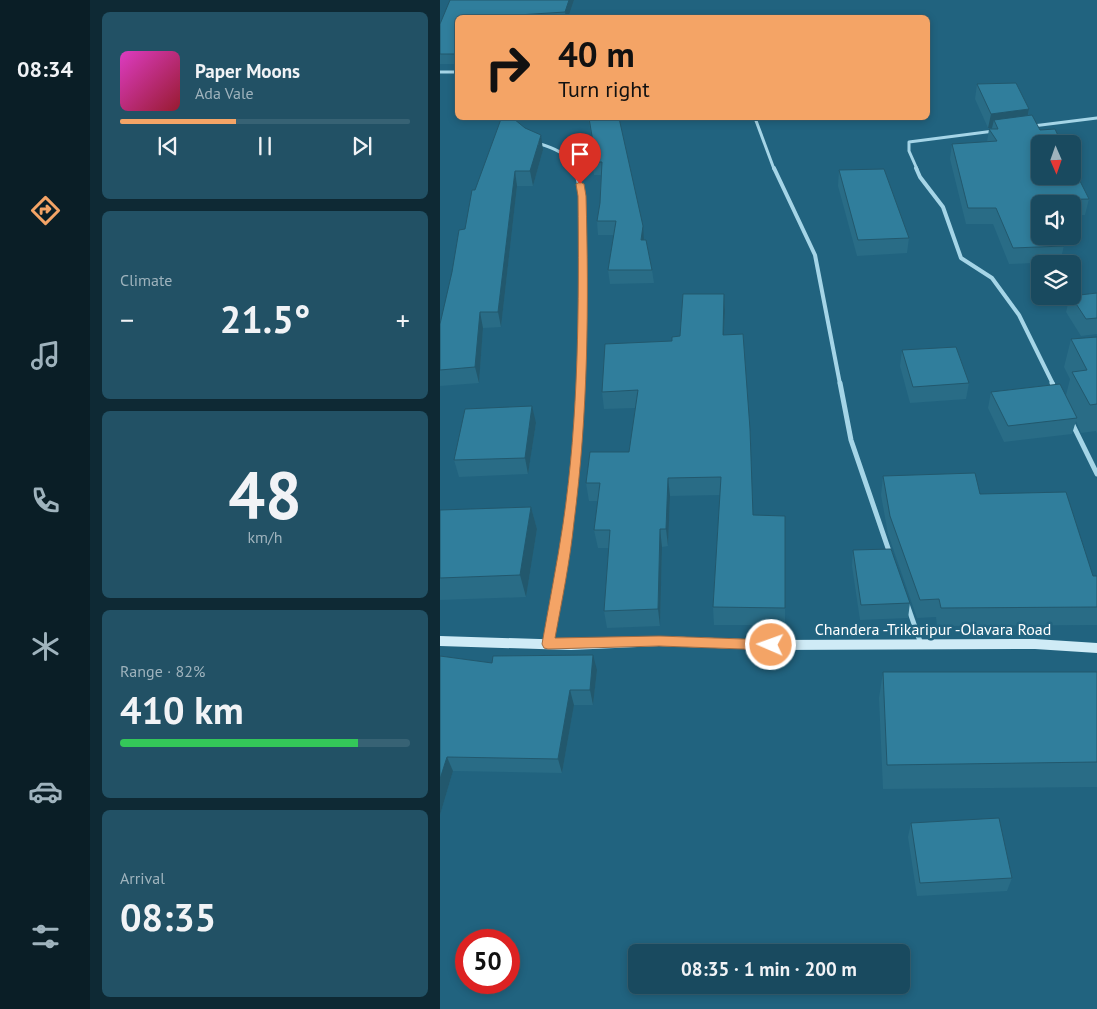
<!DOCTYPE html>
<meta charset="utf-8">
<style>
:root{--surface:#194a5f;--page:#225165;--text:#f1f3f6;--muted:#9fb3bd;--line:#376274;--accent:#f4a466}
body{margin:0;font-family:"PT Sans",sans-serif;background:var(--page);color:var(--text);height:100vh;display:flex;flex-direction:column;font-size:19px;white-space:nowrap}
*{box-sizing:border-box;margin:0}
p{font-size:16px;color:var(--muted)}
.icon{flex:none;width:28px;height:28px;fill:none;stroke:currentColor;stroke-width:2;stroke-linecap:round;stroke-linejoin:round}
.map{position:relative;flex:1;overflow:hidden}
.sheet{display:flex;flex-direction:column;gap:12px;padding:12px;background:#0e2934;width:350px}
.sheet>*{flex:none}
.guide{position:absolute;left:15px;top:15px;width:475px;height:105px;border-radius:8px;box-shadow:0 2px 8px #0003,0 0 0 1px var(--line);background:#f4a466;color:#111;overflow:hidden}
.needle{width:32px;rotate:178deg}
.buttons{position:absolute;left:591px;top:135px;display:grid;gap:10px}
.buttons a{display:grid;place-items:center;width:50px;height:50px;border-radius:8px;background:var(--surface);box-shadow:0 2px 8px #0003,0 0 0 1px var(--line);font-size:25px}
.speed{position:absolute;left:15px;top:929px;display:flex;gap:10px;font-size:25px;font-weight:700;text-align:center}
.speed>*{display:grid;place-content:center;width:65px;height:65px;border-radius:50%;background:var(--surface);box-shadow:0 2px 8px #0003,0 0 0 1px var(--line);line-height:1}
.speed .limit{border:8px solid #d22;background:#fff;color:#111}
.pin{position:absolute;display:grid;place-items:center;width:42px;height:42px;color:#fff;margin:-51px -21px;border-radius:50% 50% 50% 0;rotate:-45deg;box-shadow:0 0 5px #0007}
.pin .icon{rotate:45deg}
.me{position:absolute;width:55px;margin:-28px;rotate:272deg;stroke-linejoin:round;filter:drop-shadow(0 0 4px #0008)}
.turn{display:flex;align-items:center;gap:18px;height:105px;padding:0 20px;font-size:22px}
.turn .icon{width:65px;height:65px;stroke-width:2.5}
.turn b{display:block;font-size:35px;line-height:42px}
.big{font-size:38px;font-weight:700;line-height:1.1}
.sheet .tile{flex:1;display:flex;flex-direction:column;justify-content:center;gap:8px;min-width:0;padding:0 18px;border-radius:8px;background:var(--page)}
.sheet .dial{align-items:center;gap:0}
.dial b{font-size:65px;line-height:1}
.song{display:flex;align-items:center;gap:15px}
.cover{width:60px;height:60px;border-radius:8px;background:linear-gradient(135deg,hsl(310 70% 55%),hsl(350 70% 35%))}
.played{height:5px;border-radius:2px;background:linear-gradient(90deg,var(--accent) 40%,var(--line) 40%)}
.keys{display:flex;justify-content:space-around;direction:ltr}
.heat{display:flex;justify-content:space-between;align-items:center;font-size:28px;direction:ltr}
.charge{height:8px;border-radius:4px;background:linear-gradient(90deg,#34c759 82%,var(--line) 0)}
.trip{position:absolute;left:188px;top:944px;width:282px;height:50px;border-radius:8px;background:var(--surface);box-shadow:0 2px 8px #0003,0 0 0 1px var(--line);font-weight:700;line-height:50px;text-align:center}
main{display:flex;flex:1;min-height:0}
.dock{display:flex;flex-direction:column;width:90px;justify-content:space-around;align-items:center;background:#0a1e26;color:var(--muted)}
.dock .icon{width:35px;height:35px}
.dock .active{color:var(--accent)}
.dock b{font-size:22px;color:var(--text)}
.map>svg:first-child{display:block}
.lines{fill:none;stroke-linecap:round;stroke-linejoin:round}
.minor-far2{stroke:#a5d5e7;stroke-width:3}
.minor-far1{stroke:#a5d5e7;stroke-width:4}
.minor{stroke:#a5d5e7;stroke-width:5}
.secondary{fill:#cfebf6;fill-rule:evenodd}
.wall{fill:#296c86}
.shaded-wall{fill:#22586d}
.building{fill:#307e9c;stroke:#22586d}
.route{fill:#f4a466;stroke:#9f6b42}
.labels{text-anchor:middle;stroke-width:5;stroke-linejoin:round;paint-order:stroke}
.street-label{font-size:16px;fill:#fff;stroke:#21637f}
</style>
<main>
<nav class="dock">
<b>08:34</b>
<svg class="icon active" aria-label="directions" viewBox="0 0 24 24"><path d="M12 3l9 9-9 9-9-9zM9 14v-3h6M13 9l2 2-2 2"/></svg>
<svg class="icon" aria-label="music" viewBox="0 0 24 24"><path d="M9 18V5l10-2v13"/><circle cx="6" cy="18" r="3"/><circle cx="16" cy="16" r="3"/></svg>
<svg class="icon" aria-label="phone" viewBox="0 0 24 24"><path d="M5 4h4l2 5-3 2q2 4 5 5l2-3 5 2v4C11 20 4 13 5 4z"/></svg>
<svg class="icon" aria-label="climate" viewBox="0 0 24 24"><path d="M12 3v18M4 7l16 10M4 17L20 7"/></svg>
<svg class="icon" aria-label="car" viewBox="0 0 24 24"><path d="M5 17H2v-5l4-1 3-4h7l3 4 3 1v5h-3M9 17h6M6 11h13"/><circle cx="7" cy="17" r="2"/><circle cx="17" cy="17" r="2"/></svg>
<svg class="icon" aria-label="filters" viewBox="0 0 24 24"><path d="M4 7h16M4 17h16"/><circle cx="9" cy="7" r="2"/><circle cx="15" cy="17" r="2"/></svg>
</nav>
<section class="sheet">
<div class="tile">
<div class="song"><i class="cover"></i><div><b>Paper Moons</b><p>Ada Vale</p></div></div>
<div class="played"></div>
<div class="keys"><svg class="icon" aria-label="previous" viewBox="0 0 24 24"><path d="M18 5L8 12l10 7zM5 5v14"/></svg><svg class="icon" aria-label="pause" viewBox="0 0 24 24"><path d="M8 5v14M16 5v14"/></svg><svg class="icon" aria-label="next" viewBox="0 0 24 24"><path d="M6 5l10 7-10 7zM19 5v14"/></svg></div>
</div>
<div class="tile"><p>Climate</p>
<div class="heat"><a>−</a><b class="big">21.5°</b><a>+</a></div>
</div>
<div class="tile dial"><b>48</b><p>km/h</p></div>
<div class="tile"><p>Range · 82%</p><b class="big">410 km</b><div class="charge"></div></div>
<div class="tile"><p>Arrival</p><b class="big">08:35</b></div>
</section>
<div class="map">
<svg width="657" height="1009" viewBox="0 0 657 1009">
<rect width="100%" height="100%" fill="#21637f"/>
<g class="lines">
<g class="minor-far2">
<polyline points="0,72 18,72"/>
<polyline points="315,118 334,169"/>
<polyline points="593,126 657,118"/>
<path d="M97 143C114 148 127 153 136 169"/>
<polyline points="477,169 469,151 469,142 554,131"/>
</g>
<g class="minor-far1">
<polyline points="135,168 142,196 144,287 141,384"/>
<polyline points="334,168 375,255 400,384"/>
<polyline points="476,168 480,177 503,207 521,258 552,278 579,315 613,384"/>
</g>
<g class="minor">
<polyline points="400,383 411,440 450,554"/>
<polyline points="612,383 616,391"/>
<polyline points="631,421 657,474"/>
<polyline points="467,604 481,644"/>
<polyline points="108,644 129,522 141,383"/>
</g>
<polygon class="secondary" points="0,636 131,640 219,636 331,640 595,639 657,643 657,653 595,649 331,650 219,646 131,650 0,646"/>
</g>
<g class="wall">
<polygon points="10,0 134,0 128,18 18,18 18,64 0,64 0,24"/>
<polygon points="537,84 589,109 588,116 600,130 649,199 645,215 632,215 632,204 600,204 624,246 620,262 569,264 553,224 526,224 510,159 512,144 547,142 549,129 552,129 552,128 548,128 535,99"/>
<polygon points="148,118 179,118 204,240 212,270 214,283 170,284 168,270 174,235 158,235 157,221 160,203 161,175 154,175 152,162 154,150"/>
<polygon points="103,150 93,186 77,186 61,327 43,328 39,383 0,386 0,324 35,190"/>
<polygon points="399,170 469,238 467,253 417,256 398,186"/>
<polygon points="657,293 657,334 641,336 626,312 630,296"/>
<polygon points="284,294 285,311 284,335 313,515 345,608 345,625 274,625 273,607 280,495 230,496 228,546 222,547 220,626 167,628 164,611 169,548 158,548 154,530 158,501 149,501 146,483 189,452 195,408 164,409 162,392 232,341 240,336"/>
<polygon points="657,337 657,434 656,431 641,433 636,421 632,434 564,442 548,408 551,392 626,395 630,379 624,367 631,339"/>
<polygon points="462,350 529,383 526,399 470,403 460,366"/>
<polygon points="96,423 88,474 19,477 14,460"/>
<polygon points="443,476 540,494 653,576 657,576 657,625 497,626 496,617 477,618 448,534 441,495"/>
<polygon points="91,507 97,529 86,597 0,600 0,510"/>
<polygon points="413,550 470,603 468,618 420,620 412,566"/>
<polygon points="0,656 52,663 157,670 153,705 134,705 122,773 13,771 0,815"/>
<polygon points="443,672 657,672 657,787 443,789 439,698"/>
<polygon points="471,823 572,878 567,891 477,896 468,837"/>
</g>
<g class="shaded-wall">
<polygon points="129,0 134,0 128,18 126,18 125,12"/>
<polygon points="589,109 586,124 554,120 552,128 548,128 551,114"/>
<polygon points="101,135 103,150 93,186 90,171"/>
<polygon points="75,171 77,186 61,327 58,312"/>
<polygon points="203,226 204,240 201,240"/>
<polygon points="284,294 285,311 283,353 283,335"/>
<polygon points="40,312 43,328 39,383 35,367"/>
<polygon points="92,406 96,423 88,474 85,458"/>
<polygon points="228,478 230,496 228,546 226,529"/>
<polygon points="91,507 97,529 86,597 80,575"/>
<polygon points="220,529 222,547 220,626 218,609"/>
<polygon points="153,655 157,670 153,705 150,690"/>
<polygon points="130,690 134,705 122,773 118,759"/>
<polygon points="7,757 13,771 0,815 0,779"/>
</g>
<g class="building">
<polygon points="10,0 129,0 125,12 31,18 18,18 18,51 16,54 0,54 0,24"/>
<polygon points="576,83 589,109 551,114 537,84"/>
<polygon points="592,115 600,130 615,129 622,144 600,144 600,176 632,176 632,165 649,199 603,200 604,204 600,204 600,236 619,236 624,246 573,248 556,208 528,208 512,144 557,141 549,129 558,129 554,120"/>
<polygon points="149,118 179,118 203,226 201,240 206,240 212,270 168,270 176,221 157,221 160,203 162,162 152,162 154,148"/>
<polygon points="61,119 74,119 85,128 101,135 90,171 75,171 58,312 40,312 35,367 0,370 0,324 12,272 19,230 25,229 32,190 35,190"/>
<polygon points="444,169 469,238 418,240 399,170"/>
<polygon points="657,293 657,318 646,319 631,296"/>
<polygon points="243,294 284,294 283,335 303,334 310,429 313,515 345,516 345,608 273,607 281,477 228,478 226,529 220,529 218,609 164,611 170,530 154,530 160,483 146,483 150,452 189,452 198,390 162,392 165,344 232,341 232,337 240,336"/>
<polygon points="657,337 657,404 650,405 632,372 647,370 631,339"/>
<polygon points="516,347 529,383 473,387 462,350"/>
<polygon points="620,384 637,418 568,426 551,392"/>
<polygon points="92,406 85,458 14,460 25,409"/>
<polygon points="535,473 540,494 626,492 653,576 657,576 657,607 501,608 499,599 480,600 450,516 443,476"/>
<polygon points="91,507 80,575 0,578 0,510"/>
<polygon points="451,549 470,603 421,605 413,550"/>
<polygon points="153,655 150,690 130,690 118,759 7,757 0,779 0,656 52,663 53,656"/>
<polygon points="443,672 657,672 657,762 447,765"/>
<polygon points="559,818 572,878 480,883 471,823"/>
</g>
<path class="route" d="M140 182 144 184 146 196C149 305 148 414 134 522 130 561 122 600 115 638L219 636 331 640 335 641 337 645 335 649 331 650 219 646 108 649 104 648 102 644C109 604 117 564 123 524 139 416 139 305 138 196L136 184Z"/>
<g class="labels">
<g class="street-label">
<text x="493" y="635">Chandera -Trikaripur -Olavara Road</text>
</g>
</g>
</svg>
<div class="buttons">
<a><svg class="needle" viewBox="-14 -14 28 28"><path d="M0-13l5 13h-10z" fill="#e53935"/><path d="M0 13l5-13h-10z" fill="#9fb3bd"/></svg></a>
<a><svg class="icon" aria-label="sound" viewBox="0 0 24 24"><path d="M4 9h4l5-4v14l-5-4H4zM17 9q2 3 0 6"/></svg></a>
<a><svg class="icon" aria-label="layers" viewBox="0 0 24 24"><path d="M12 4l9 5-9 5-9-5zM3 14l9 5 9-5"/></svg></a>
</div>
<div class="speed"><div class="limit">50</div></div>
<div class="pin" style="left:140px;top:184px;background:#d93025"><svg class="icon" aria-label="arrive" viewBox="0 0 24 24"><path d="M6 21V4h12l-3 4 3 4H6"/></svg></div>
<svg class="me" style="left:331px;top:645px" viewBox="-20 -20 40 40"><circle r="17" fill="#f4a466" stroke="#fff" stroke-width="3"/><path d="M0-11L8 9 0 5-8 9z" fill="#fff"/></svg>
<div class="trip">08:35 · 1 min · 200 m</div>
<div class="guide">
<div class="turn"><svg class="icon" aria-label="right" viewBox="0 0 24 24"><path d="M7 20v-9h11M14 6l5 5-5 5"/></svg><div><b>40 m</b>Turn right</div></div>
</div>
</div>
</main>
